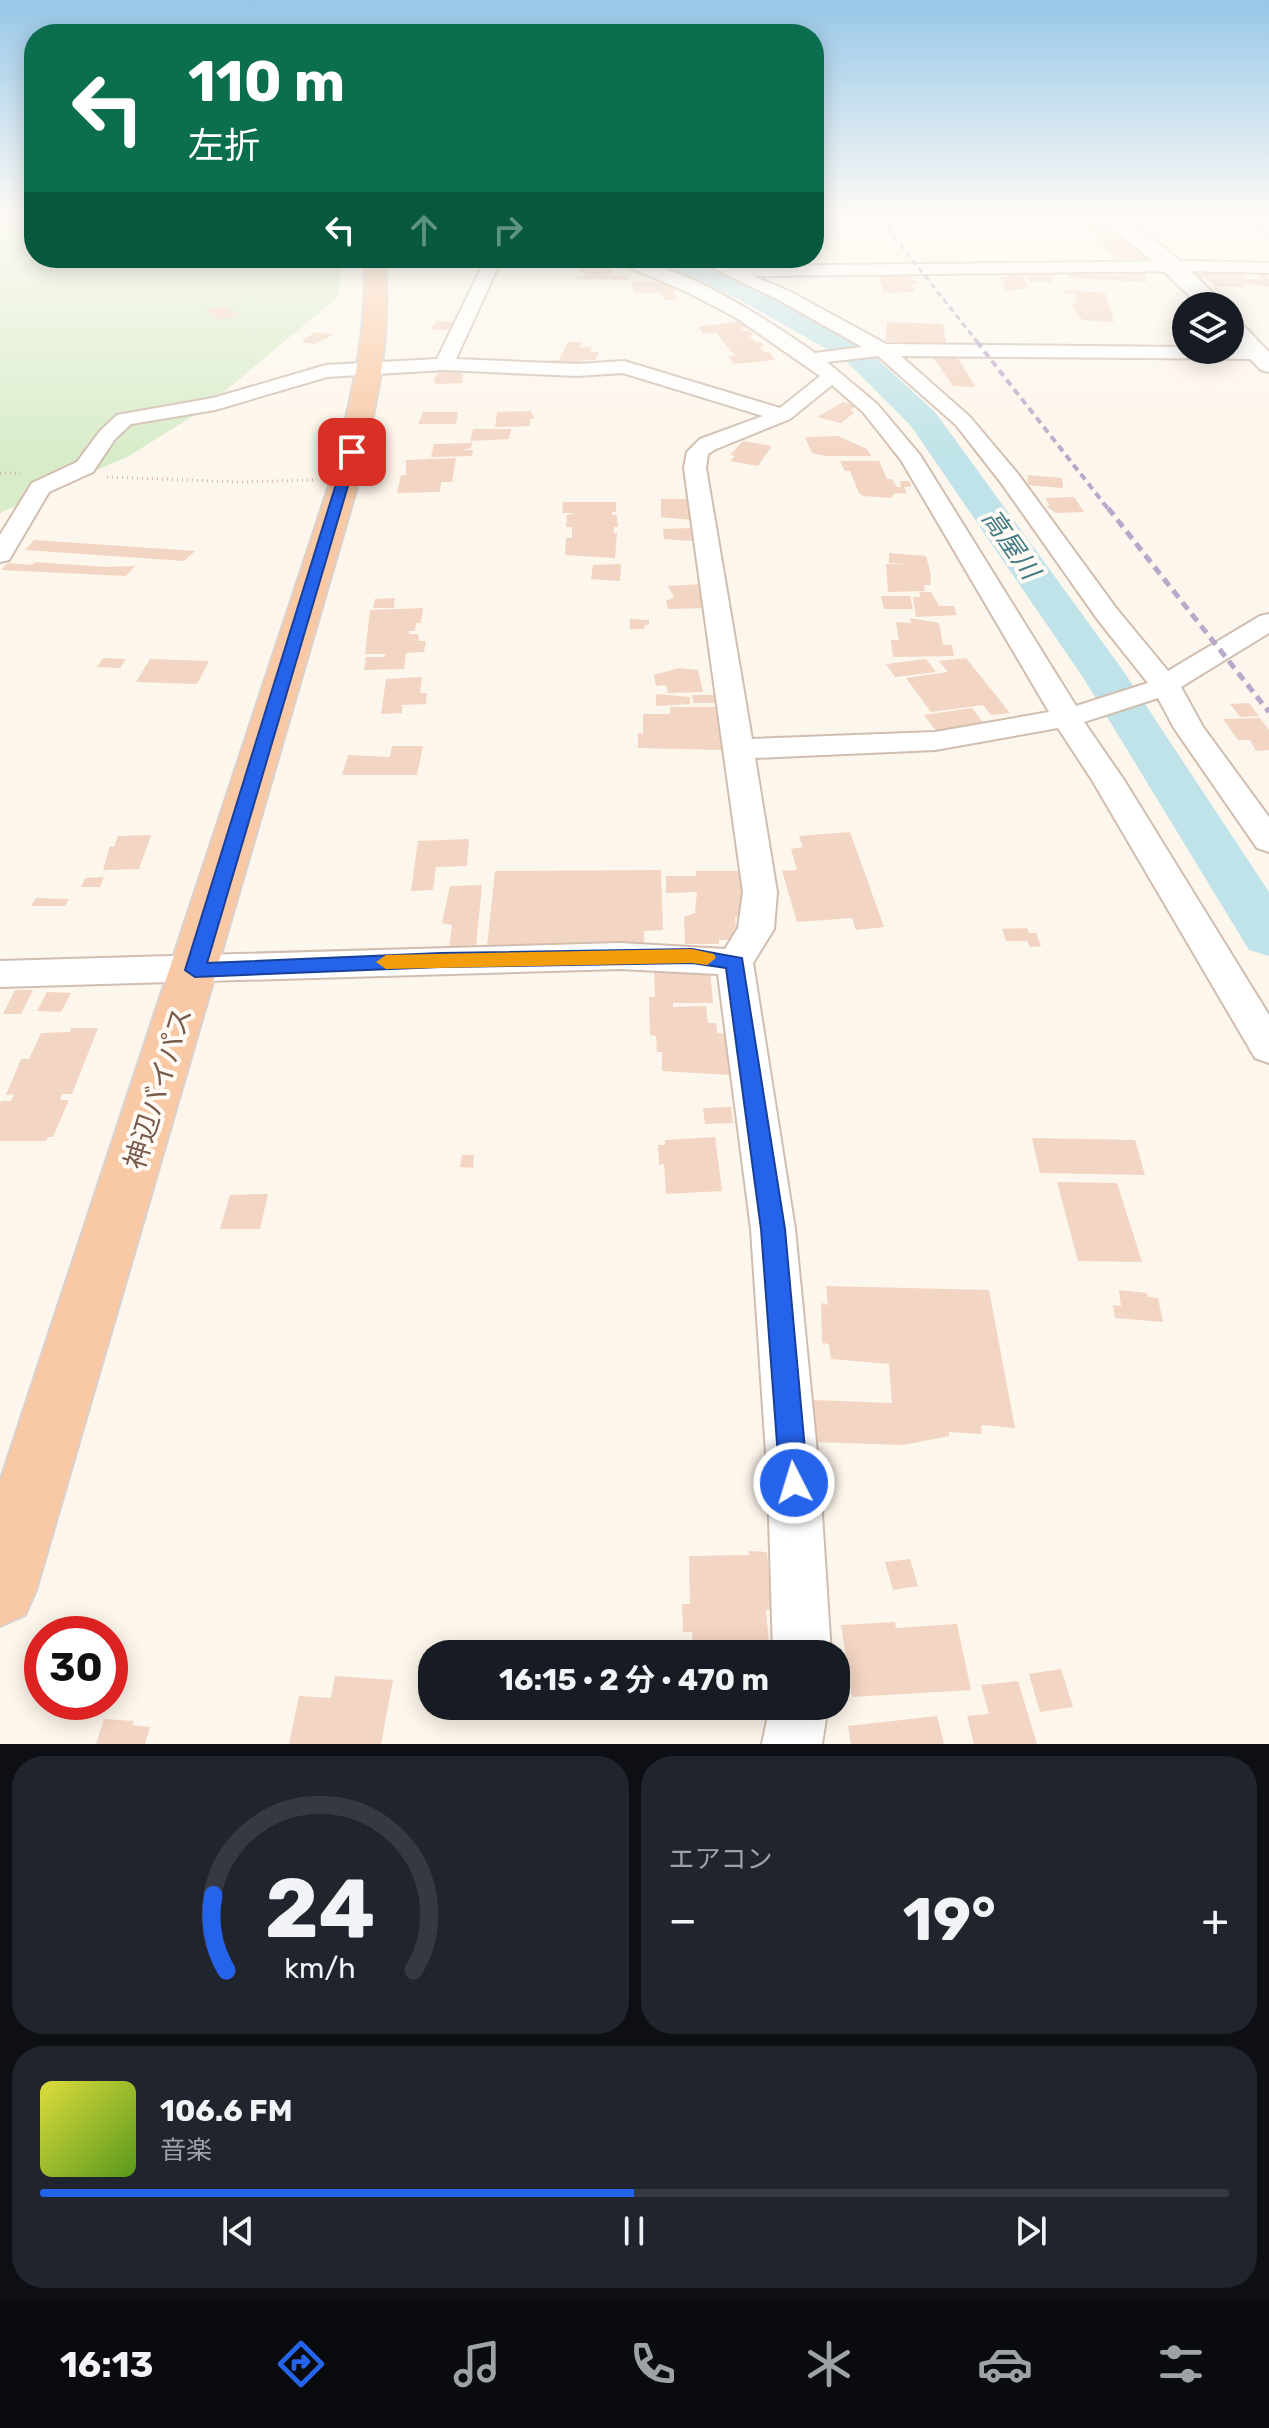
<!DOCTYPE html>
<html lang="ja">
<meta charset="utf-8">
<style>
:root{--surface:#171b24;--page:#20242c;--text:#f1f3f6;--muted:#9ea1a6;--line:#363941;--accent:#2563eb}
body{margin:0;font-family:Rubik,"Noto Sans JP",sans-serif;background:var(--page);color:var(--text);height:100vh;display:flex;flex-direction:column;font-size:30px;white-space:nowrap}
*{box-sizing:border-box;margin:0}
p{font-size:26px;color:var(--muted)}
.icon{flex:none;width:44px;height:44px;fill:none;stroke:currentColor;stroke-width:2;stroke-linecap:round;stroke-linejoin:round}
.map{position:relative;height:1744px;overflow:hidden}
.sheet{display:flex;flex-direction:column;gap:12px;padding:12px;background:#0d0f14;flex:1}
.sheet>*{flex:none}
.hud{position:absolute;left:24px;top:24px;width:800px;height:244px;border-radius:32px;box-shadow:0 4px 20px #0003;background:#0b6e4f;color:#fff;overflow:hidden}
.buttons{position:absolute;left:1172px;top:292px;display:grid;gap:16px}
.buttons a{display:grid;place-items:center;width:72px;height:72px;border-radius:50%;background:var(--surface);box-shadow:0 4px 20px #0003;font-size:40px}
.speed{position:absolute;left:24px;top:1616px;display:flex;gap:16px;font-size:40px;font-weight:700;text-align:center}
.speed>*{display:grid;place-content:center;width:104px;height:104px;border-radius:50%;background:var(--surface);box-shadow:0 4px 20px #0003;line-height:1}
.speed .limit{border:12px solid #d22;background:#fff;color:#111}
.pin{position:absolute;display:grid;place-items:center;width:68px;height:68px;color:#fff;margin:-34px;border-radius:16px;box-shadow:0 4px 12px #0006}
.me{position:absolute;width:88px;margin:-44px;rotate:355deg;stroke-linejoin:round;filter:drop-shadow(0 0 6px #0008)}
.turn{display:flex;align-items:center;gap:28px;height:168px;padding:0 32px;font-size:36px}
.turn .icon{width:104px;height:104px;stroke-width:2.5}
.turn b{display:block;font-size:56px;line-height:68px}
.lanes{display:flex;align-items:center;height:76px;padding:0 32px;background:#0003;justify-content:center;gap:40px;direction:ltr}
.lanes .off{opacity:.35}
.big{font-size:60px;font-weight:700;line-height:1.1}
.sheet .card{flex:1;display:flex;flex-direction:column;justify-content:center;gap:12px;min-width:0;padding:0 28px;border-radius:32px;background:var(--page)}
.sheet .dial{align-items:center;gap:0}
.dial svg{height:208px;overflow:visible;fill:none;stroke:var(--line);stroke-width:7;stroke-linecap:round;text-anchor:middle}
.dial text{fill:var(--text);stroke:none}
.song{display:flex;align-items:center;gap:24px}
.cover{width:96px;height:96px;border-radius:12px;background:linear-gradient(135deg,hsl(60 70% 55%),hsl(90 70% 35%))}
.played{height:8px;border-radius:4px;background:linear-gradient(90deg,var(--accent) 50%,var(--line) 50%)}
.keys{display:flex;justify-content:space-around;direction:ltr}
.heat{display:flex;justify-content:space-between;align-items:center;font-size:44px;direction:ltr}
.sheet .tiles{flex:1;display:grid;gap:12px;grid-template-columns:1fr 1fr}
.card:last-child{grid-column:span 2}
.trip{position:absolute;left:418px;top:1640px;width:432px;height:80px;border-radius:32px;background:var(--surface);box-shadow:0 4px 20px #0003;font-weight:700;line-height:80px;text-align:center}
.tab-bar{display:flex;height:128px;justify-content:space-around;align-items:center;background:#090b0e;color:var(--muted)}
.tab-bar .icon{width:56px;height:56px}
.tab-bar .on{color:var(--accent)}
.tab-bar b{font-size:36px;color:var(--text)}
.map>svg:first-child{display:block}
.green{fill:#d8ecc9}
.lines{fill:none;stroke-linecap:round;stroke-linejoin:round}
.river{fill:#bfe3e8;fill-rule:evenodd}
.building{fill:#f3d5c3}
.minor-casing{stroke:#d1beb0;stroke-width:4}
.tertiary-casing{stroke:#d1beb0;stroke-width:4}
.trunk-casing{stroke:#dad1cd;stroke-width:4}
.path{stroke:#d9b8a5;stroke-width:3;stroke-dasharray:1 4;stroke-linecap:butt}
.minor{fill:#fff;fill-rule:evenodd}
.tertiary{fill:#fff;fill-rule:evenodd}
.trunk{fill:#f9c8a4;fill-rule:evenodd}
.rail-far2{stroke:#b9a8c9;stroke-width:3;stroke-dasharray:6 4;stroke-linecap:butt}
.rail-far1{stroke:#b9a8c9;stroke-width:4;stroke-dasharray:7 5;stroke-linecap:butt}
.rail{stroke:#b9a8c9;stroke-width:5;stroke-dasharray:9 6;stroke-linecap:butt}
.route{fill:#2563eb;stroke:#184099;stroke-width:2}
.slow{fill:#f59e0b}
.labels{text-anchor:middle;stroke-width:8;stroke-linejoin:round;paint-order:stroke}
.far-water-label{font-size:26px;font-style:italic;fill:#437c86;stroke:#fffaf3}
.street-label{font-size:28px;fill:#7a5c4d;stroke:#fffaf3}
</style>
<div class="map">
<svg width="1269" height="1744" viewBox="0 0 1269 1744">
<rect width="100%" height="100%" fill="#fdf6ec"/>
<polygon class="green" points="0,213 34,213 34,258 342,258 339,296 201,411 129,456 0,513"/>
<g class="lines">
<polygon class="river" points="642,258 681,258 762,289 864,347 935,412 1122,669 1269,892 1269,956 1249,950 1084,679 911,426 844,359 742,301 688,276 646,263"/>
</g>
<g class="building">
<polygon points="1114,213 1133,213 1151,221 1159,220 1166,213 1181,213 1170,224 1137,227"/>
<polygon points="869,219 876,228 853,227 849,220"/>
<polygon points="1082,221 1092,221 1101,229 1113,229 1113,232 1099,232 1118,234 1137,248 1151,265 1115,262 1113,260 1121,260 1115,254 1118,254 1111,253 1105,246 1108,245 1101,244 1094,233 1086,232"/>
<polygon points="579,258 600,258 600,262 619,263 609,264 612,273 606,276 628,275 628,280 577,279 578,276 585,276 586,273 580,271 584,263 578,263"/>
<polygon points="1121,269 1142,270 1147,282 1070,278 1069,274 1125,275"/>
<polygon points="1024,270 1046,271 1051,273 1052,282 1029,282 1027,277 1031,277 1030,274 1025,274"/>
<polygon points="1188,270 1238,270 1246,279 1262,279 1256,274 1263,274 1269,279 1269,287 1242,283 1246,287 1216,287 1206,278 1195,277"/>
<polygon points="1008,271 1020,271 1029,288 1006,291 1001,277 1010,277"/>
<polygon points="877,273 911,274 914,278 905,280 916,280 918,284 910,284 916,292 884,293"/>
<polygon points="630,282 672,282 677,300 664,300 662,293 635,293"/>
<polygon points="1063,290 1105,293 1114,322 1082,320 1070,303 1076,303 1075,294 1063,293"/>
<polygon points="225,306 240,315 220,320 205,310"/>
<polygon points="437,321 458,322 455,330 433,330 431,328"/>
<polygon points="741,321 747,327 742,328 744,331 750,330 754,335 749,335 755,342 761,342 765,346 759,347 764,352 769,352 775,360 734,364 728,356 735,356 716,333 703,334 698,327"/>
<polygon points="887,322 943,324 947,347 885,341"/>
<polygon points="315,332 331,334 333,335 314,344 301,342"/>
<polygon points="568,342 582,342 580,348 592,346 590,352 599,352 595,360 583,360 582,366 549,365 551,360 559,360"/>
<polygon points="956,355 975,386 973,387 953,386 932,356"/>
<polygon points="451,372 463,374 462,383 436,384 434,379 438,373"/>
<polygon points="843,402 857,405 850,411 855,412 841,423 817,417"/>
<polygon points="531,411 534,419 530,419 530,426 495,427 497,412"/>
<polygon points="423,412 458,412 456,424 418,424"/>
<polygon points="473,429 511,429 509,439 470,441"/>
<polygon points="838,436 867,449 871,456 825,456 812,453 805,437"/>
<polygon points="743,441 772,446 758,466 730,461 735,456 730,455"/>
<polygon points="472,443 471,448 462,450 473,450 472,456 431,457 434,444"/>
<polygon points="456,458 452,482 441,482 440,492 397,493 401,475 406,475 406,460"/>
<polygon points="840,461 879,461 887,479 892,479 897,487 901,487 900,481 910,481 911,487 904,487 907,493 893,494 892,498 863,496 859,493 850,471 845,471"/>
<polygon points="1028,475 1062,478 1063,488 1028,485"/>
<polygon points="1074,497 1084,512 1056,513 1046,506 1050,506 1045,498"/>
<polygon points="661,499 692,499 692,520 661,517"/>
<polygon points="563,502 616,502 616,512 612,512 612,515 617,515 618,527 614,527 614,533 617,533 615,558 565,555 566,538 572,538 572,527 566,527 567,515 575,513 562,513"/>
<polygon points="691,528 692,541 664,539 663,529"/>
<polygon points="34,540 195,551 184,561 25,550"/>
<polygon points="889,553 926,556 931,575 930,585 924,585 925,591 888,592 886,564 913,565 889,563"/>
<polygon points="35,562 105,567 135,566 126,576 1,570 8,563 32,565"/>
<polygon points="621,564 620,581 591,579 593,565"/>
<polygon points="703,584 707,608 668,609 666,601 674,597 668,586"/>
<polygon points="919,592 931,592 939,606 954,606 957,615 916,617 913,597 921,597"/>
<polygon points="881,596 910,596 913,609 884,609"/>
<polygon points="395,598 394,608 373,608 375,599"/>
<polygon points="423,608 421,623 416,623 415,631 409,631 409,634 418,634 419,641 426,641 424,652 406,653 404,669 364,670 366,657 385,657 385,654 365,654 370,610"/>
<polygon points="910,618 939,623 943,645 952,645 954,656 893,657 891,640 899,640 896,622 911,623"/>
<polygon points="630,619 649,620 649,625 645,625 644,629 630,629"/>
<polygon points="103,658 126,659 120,668 97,667"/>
<polygon points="966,658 1010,713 991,715 983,705 931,712 906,678 948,672 939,661"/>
<polygon points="150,659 209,661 197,684 136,682"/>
<polygon points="926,659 936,672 895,677 886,664"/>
<polygon points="679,668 698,670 703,692 668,693 666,685 656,686 654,675"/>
<polygon points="422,677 420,693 427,693 426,704 402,705 402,713 381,714 386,679"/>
<polygon points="656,694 690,697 690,704 656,706"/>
<polygon points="692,695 715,695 716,703 693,703"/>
<polygon points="1249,703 1259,716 1240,717 1230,704"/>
<polygon points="670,707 719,707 723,750 638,748 638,733 643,734 643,714 670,714"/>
<polygon points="972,708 985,725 937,732 924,715"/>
<polygon points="1260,718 1269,730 1269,750 1256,751 1250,740 1238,740 1223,719"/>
<polygon points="392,746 423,746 417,775 342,775 348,755 390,757"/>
<polygon points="850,832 884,927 856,930 852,918 797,922 782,871 797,870 791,849 803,847 799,836"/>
<polygon points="151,835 139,869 103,870 110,846 114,847 118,836"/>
<polygon points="469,839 467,866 436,867 433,890 411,891 418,841"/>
<polygon points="661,870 663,930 644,931 644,946 487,946 495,871"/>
<polygon points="696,871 741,871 746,916 735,917 737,940 719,940 719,944 685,944 684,917 695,913 697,892 666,893 666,876 696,876"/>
<polygon points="104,877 100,887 81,887 85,878"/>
<polygon points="482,885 476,947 449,947 452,925 442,923 450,886"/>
<polygon points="36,898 69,899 65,906 31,906"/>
<polygon points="1027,928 1029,933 1036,933 1041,946 1030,947 1027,941 1006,941 1002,929"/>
<polygon points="654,970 710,970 713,1003 673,1003 673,1007 706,1006 708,1023 716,1023 717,1033 726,1034 730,1075 662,1071 662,1052 657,1052 656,1036 650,1035 649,997 655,997"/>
<polygon points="15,990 33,990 21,1014 3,1014"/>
<polygon points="47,992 71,993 61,1012 37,1011"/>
<polygon points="71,1028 98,1028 72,1094 62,1094 60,1100 69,1100 53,1137 48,1137 46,1141 0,1141 0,1104 1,1101 11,1101 14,1094 6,1095 21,1059 29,1059 41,1033 70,1032"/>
<polygon points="731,1107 733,1123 705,1124 703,1108"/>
<polygon points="715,1137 722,1191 666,1194 664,1164 659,1165 658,1145 665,1145 665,1140"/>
<polygon points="1032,1138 1135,1140 1145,1175 1040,1173"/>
<polygon points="462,1155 474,1155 473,1168 460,1167"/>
<polygon points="1057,1182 1117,1183 1142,1262 1078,1261"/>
<polygon points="268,1194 260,1229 220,1229 230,1195"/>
<polygon points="826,1286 989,1290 1015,1428 982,1425 981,1434 949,1432 949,1436 903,1445 815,1442 812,1400 892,1403 889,1364 831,1359 829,1344 822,1343 821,1303 828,1305"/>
<polygon points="1119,1290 1147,1293 1148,1297 1158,1298 1163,1322 1115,1318 1113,1305 1121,1306"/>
<polygon points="749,1551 767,1552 772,1609 766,1610 770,1654 693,1654 692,1632 683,1632 682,1604 690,1604 689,1556 749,1555"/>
<polygon points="910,1559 918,1586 893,1590 885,1562"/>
<polygon points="895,1622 896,1628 957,1624 971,1690 852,1697 841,1625"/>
<polygon points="1061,1669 1073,1707 1040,1712 1029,1674"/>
<polygon points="335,1676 393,1680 381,1744 289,1744 299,1696 331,1698"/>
<polygon points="1018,1681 1037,1744 974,1744 967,1716 989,1714 981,1685"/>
<polygon points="937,1716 944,1744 851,1744 848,1726"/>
<polygon points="104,1719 134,1721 132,1725 150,1727 145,1744 96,1744"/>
</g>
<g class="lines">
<g class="minor-casing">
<g id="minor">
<polygon points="1234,213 1252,213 1269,222 1269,232"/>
<path d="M486 258H502L456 359 577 364 624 361 780 408 820 376 735 317 687 292 608 258C675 258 760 315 815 353L862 347 779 300 692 258H713L738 269 745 266 1189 261 1269 263V273L1189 271 753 276 791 292 886 344 1186 347V350L1257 347 1266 353 1257 359 901 356 970 417 1018 474 1116 608 1168 671 1260 616 1269 614V633L1181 687 1203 727 1269 817V852L1257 848 1174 728 1158 698 1084 722 1124 780 1269 1015V1063L1255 1058 1092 780 1058 728 935 750 755 758 777 892 774 929 753 963 795 1229 820 1483 831 1654H773L768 1483 751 1229 718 974 620 969 0 987V961L620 943 725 949 738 928 743 892 684 468 687 452 700 439 763 416 623 373 577 376 444 370 327 377 215 410 131 424 115 439 93 472 49 492 9 560 0 562V535L32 483 77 462 100 431 117 415 213 398 326 365 437 359ZM878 356 956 425 1002 484 1098 620 1148 683 1076 706 920 455 877 404 827 362ZM832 385 863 412 901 460 1049 712 935 732 752 739 706 468 708 454 716 449 790 419Z"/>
<polygon points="770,1706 828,1706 822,1744 762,1744"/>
</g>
</g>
<g class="tertiary-casing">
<g id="tertiary">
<path d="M1089 213C1097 213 1106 211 1113 214 1147 229 1201 277 1223 306H1200L1151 259Z"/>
<polygon points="1230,318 1238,320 1269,352 1269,372 1261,370 1230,338"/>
</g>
</g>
<g class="trunk-casing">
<path id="trunk" d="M364 258H384C393 334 376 406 359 480L36 1590 25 1615 0 1626V1482L331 480C349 406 369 335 364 258Z"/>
</g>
<g class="path">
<polyline points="0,473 23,473"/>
<polyline points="107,477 238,482 316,480"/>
</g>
<use href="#minor" class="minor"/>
<use href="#tertiary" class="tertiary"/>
<use href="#trunk" class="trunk"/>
<polyline class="rail-far2" points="875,213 979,344"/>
<polyline class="rail-far1" points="977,342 1109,510"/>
<polyline class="rail" points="1108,508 1269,712"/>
</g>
<linearGradient id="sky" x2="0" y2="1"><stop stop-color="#97c7e8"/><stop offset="0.47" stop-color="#fefbf6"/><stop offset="1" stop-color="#fefbf6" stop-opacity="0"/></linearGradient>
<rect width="1269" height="457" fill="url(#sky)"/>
<polygon class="route" points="352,448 358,452 207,963 441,953 692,949 742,958 785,1229 808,1483 804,1493 794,1497 784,1493 780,1483 761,1229 726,968 692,963 441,967 195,977 185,970 346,452"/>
<polygon class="slow" points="692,949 714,954 716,958 707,965 692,963 386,969 376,962 386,955"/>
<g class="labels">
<g class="far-water-label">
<text transform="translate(1011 544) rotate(55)" y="9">高屋川</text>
</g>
<g class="street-label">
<text transform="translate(158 1088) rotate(-73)" y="10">神辺バイパス</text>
</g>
</g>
</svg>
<div class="buttons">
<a><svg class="icon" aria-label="layers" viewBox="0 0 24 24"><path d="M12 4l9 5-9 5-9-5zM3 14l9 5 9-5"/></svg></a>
</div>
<div class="speed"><div class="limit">30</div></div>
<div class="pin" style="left:352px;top:452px;background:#d93025"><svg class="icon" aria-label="arrive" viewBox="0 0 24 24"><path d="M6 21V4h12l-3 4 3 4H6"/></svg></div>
<svg class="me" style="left:794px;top:1483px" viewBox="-20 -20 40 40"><circle r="17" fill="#2563eb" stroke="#fff" stroke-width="3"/><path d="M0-11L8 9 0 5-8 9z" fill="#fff"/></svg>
<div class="trip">16:15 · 2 分 · 470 m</div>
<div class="hud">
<div class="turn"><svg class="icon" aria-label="left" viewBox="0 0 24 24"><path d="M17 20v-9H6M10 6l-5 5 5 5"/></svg><div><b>110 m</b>左折</div></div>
<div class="lanes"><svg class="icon" aria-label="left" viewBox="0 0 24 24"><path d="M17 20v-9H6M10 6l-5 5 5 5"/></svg><svg class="icon off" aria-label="ahead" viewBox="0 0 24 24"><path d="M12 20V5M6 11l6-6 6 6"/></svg><svg class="icon off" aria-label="right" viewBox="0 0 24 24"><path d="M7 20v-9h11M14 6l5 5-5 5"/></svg></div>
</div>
</div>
<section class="sheet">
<div class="tiles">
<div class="card dial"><svg viewBox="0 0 100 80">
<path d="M14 69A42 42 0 1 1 86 69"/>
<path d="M14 69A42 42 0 0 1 9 40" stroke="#2563eb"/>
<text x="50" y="56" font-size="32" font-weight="700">24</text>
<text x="50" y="72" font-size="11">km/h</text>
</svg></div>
<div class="card"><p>エアコン</p>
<div class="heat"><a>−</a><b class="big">19°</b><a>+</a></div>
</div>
<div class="card">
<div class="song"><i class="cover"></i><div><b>106.6 FM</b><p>音楽</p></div></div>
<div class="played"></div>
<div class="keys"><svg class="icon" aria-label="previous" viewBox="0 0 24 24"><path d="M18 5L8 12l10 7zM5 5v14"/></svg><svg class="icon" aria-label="pause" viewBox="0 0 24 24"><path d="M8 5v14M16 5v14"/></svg><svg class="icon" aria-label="next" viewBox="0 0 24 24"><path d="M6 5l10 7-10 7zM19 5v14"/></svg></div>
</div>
</div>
</section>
<nav class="tab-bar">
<b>16:13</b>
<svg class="icon on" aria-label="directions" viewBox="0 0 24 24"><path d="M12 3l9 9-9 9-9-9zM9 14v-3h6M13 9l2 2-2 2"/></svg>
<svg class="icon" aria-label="music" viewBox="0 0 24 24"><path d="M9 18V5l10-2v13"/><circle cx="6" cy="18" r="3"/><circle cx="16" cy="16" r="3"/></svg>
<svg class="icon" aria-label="phone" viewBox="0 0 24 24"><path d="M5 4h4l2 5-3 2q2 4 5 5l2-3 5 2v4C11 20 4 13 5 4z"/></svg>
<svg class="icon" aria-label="climate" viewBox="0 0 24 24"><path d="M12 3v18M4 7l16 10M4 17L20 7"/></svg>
<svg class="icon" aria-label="car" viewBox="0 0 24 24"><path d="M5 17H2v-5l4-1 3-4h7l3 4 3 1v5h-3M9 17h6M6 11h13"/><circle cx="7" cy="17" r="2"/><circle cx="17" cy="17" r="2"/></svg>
<svg class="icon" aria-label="filters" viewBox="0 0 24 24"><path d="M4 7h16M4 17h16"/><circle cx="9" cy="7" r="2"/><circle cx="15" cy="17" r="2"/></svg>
</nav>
